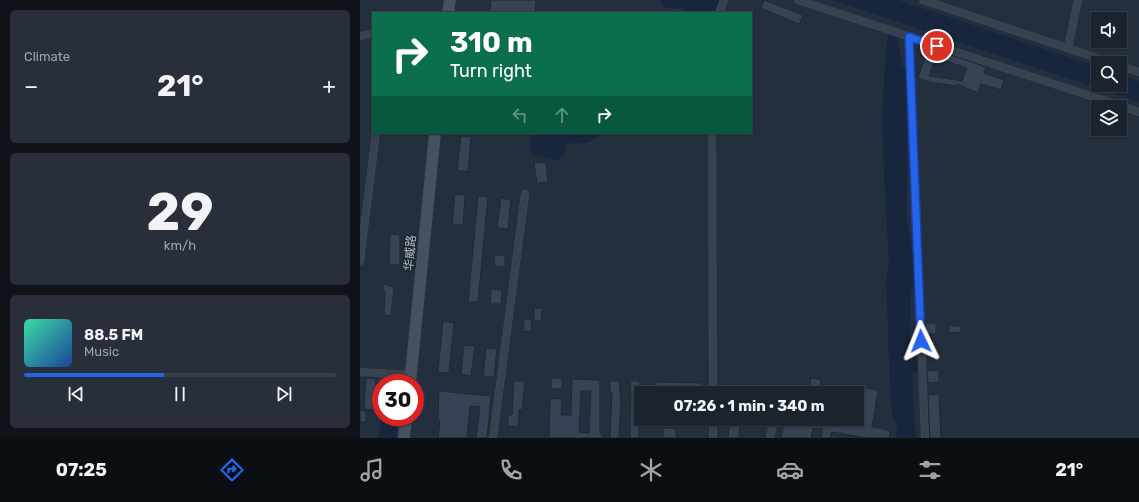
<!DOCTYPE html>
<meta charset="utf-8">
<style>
:root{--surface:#1b232e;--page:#282f3a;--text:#f1f3f6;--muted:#a0a4aa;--line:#39404a;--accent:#2563eb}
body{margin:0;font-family:Rubik,"Noto Sans SC",sans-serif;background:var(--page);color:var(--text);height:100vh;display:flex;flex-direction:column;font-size:15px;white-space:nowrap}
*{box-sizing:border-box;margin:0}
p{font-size:13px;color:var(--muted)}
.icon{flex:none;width:22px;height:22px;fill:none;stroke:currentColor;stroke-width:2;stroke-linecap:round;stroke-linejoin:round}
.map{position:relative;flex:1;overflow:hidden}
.panel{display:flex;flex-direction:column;gap:10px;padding:10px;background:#0f1319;width:360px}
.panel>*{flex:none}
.hud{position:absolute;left:12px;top:12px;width:380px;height:122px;border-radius:0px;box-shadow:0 1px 3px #0004,0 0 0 1px var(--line);background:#0b6e4f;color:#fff;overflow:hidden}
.buttons{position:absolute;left:731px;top:12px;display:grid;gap:8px}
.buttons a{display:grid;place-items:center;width:36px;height:36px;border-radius:0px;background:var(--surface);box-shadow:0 1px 3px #0004,0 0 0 1px var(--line);font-size:20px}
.speed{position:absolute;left:12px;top:374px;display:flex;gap:8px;font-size:20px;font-weight:700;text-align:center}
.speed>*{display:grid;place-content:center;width:52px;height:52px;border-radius:50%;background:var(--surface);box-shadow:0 1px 3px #0004,0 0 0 1px var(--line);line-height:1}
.speed .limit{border:6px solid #d22;background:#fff;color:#111}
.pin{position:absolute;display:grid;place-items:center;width:34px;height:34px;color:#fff;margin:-17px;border:2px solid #fff;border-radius:50%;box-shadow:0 1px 4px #0007}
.me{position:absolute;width:44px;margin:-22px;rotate:358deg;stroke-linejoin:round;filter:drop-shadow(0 0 3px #0008)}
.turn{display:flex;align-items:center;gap:14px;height:84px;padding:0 12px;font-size:18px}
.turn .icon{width:52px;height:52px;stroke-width:2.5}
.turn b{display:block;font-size:28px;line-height:34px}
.lanes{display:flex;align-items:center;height:38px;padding:0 12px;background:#0003;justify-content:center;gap:20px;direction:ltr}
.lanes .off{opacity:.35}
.big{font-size:30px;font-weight:700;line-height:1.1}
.panel .card{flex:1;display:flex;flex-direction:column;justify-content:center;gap:6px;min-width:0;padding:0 14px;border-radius:6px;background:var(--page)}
.panel .dial{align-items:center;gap:0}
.dial b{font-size:52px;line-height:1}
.song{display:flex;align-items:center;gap:12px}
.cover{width:48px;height:48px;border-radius:6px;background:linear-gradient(135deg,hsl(160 70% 55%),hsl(220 70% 35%))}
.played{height:4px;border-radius:2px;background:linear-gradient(90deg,var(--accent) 45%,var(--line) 45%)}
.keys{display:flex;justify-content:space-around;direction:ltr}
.heat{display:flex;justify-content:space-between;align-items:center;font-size:22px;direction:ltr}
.trip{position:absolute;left:274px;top:386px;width:230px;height:40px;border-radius:0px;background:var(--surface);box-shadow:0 1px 3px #0004,0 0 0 1px var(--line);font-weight:700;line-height:40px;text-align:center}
.tabs{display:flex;height:64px;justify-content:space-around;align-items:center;background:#0b0e12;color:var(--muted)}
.tabs .icon{width:28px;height:28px}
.tabs .on{color:var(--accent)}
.tabs b{font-size:18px;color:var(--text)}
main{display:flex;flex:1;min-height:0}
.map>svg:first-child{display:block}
.water{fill:#17263c}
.building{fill:#364354;stroke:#1f2835;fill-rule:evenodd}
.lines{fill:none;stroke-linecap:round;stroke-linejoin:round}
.minor-casing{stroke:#414a57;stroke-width:8}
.secondary-casing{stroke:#414a57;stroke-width:12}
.minor{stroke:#38414e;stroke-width:7}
.secondary{stroke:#465061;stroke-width:11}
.route-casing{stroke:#184099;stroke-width:10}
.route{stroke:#2563eb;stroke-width:7}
.labels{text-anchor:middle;stroke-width:4;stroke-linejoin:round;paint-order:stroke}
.street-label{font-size:12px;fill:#b4bcc9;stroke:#1d2633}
</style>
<main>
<section class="panel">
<div class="card"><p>Climate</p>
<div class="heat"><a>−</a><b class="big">21°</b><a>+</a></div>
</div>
<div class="card dial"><b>29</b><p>km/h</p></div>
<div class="card">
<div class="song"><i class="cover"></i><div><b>88.5 FM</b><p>Music</p></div></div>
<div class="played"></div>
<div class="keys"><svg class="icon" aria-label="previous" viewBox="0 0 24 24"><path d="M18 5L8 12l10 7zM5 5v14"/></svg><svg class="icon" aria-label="pause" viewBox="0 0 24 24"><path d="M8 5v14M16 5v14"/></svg><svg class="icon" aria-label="next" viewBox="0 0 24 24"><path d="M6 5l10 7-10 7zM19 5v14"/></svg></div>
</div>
</section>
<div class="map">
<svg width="779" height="438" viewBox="0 0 779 438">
<rect width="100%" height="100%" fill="#242f3e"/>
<g class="water">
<polygon points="300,0 359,0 354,13 329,13 323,9 306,8 302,6"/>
<polygon points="471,0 538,0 738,67 738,85 760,85 760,74 779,81 779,102"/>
<path d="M528 35 535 37 538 39 542 66 547 69V220L556 272 551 293 550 339H557L558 372 552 373 556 438H536L537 422 533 420 530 389 526 279 529 264C525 188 518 111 528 35Z"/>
<polygon points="174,133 243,133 228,143 206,144 205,154 198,161 175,155 171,152 170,139"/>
<polygon points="22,378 40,380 41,383 22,383"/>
<polygon points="21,402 21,417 38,417 36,438 19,438"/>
</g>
<g class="building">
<polygon points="131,0 176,0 175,13 130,13"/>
<polygon points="404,0 443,15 439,24 401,8"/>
<polygon points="582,52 626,67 624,73 644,80 641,90 621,84 618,93 597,84 597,86 569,82 558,78 566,54 575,58 569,76 602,81 607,68 580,59"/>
<polygon points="101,136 111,137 108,172 97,170"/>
<polygon points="186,162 188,182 177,183 174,163"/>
<polygon points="95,194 105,195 103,225 92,224"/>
<polygon points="118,196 128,197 118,302 108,302"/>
<polygon points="141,198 151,200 148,229 137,228"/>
<polygon points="30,234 40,235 40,265 29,265"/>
<polygon points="135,255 145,256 145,267 134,266"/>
<polygon points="24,284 34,287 31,316 24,315 25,291 23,291"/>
<polygon points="131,289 142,290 141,304 130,304"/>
<polygon points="174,308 182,308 181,321 174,320"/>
<polygon points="164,319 172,320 171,332 163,331"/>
<polygon points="83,321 94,323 89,373 78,372"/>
<polygon points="565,323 576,323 576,334 566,334"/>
<polygon points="589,326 601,326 601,332 589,333"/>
<polygon points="104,345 115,346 111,376 101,374"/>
<polygon points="126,348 137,349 134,377 123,376"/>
<polygon points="579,370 579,382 568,383 567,371"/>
<polygon points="6,378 16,379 14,410 4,409"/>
<rect x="191" y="378" width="11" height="11"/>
<polygon points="451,378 461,380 459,391 449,390"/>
<path d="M212 379 240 380V434H242V438H189L190 398 202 399 201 415H211ZM221 391H231L229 433 219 432Z"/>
<polygon points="154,381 165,381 162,410 159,410 158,427 148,426 148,415 152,415"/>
<polygon points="250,381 259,381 261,400 259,438 250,438 252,392 250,392"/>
<polygon points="270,381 280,381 279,438 270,438 271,392"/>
<polygon points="295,382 343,383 343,393 295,393"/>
<polygon points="489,385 518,390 512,427 530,430 529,438 507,438 472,432 470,438 461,438 463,429 453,428 451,438 421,438 425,419 474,419 497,424 497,393 487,393"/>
<polygon points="79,391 131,396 127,438 116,438 120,407 110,406 107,438 78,438 80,420 78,420"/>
<polygon points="579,394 581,438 570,438 568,395"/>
<polygon points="0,410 6,411 6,422 0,422"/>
<polygon points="370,419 380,419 379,438 368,438"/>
<rect x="303" y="428" width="13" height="10"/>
</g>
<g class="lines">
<g class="minor-casing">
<g id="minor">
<polyline points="438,0 779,112"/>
<polyline points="563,0 752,63"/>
<polyline points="359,13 364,0"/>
<polyline points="0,36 13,34"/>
<polyline points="549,37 565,438"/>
<polyline points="708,48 718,0"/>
<polyline points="760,66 779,72"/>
<polyline points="352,133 353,393"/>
<polyline points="0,261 16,133"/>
<polyline points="0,372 51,375"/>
<polyline points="353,419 353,438"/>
<polyline points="133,438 165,194"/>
<polyline points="410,438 414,419"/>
</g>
</g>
<g class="secondary-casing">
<g id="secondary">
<polyline points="88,13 90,0"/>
<polyline points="50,383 75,133"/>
<polyline points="44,438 46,417"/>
</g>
</g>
<use href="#minor" class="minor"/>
<use href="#secondary" class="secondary"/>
</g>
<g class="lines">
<g class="route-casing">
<polyline id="route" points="561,341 549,37 577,46"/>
</g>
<use href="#route" class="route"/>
</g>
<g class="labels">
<g class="street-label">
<text transform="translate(50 253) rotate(-85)" y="4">华威路</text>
</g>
</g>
</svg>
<div class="buttons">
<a><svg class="icon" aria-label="sound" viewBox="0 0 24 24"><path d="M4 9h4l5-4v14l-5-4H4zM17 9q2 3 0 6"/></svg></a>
<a><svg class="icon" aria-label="search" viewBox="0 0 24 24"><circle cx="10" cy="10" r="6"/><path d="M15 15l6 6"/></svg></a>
<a><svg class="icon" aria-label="layers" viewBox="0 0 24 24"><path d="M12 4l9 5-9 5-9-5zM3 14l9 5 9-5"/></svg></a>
</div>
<div class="speed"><div class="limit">30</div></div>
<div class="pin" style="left:577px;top:46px;background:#d93025"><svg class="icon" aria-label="arrive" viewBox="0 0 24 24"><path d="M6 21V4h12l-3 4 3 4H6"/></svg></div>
<svg class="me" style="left:561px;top:341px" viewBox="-20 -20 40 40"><path d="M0-17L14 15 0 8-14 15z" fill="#2563eb" stroke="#fff" stroke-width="4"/></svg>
<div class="trip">07:26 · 1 min · 340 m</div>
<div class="hud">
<div class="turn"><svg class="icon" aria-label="right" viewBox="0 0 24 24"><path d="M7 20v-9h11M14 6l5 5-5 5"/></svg><div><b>310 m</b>Turn right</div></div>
<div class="lanes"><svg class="icon off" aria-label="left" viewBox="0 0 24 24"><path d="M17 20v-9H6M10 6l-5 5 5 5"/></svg><svg class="icon off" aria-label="ahead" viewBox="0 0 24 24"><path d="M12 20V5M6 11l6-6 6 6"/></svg><svg class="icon" aria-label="right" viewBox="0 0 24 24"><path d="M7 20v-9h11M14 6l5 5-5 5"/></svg></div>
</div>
</div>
</main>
<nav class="tabs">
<b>07:25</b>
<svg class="icon on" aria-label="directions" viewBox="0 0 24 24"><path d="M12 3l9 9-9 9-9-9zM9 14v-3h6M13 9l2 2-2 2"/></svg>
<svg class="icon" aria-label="music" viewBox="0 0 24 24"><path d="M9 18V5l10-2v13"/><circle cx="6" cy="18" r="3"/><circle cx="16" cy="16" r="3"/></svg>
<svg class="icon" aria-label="phone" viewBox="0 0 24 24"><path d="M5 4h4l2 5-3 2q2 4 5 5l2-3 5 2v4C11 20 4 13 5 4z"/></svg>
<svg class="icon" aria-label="climate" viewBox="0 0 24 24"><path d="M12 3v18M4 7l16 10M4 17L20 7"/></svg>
<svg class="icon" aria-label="car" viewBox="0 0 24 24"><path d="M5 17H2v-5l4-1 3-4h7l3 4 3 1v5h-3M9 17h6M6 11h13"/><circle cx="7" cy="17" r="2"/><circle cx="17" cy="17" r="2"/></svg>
<svg class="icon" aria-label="filters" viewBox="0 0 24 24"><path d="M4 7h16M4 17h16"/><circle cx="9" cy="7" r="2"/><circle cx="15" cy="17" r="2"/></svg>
<b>21°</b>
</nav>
